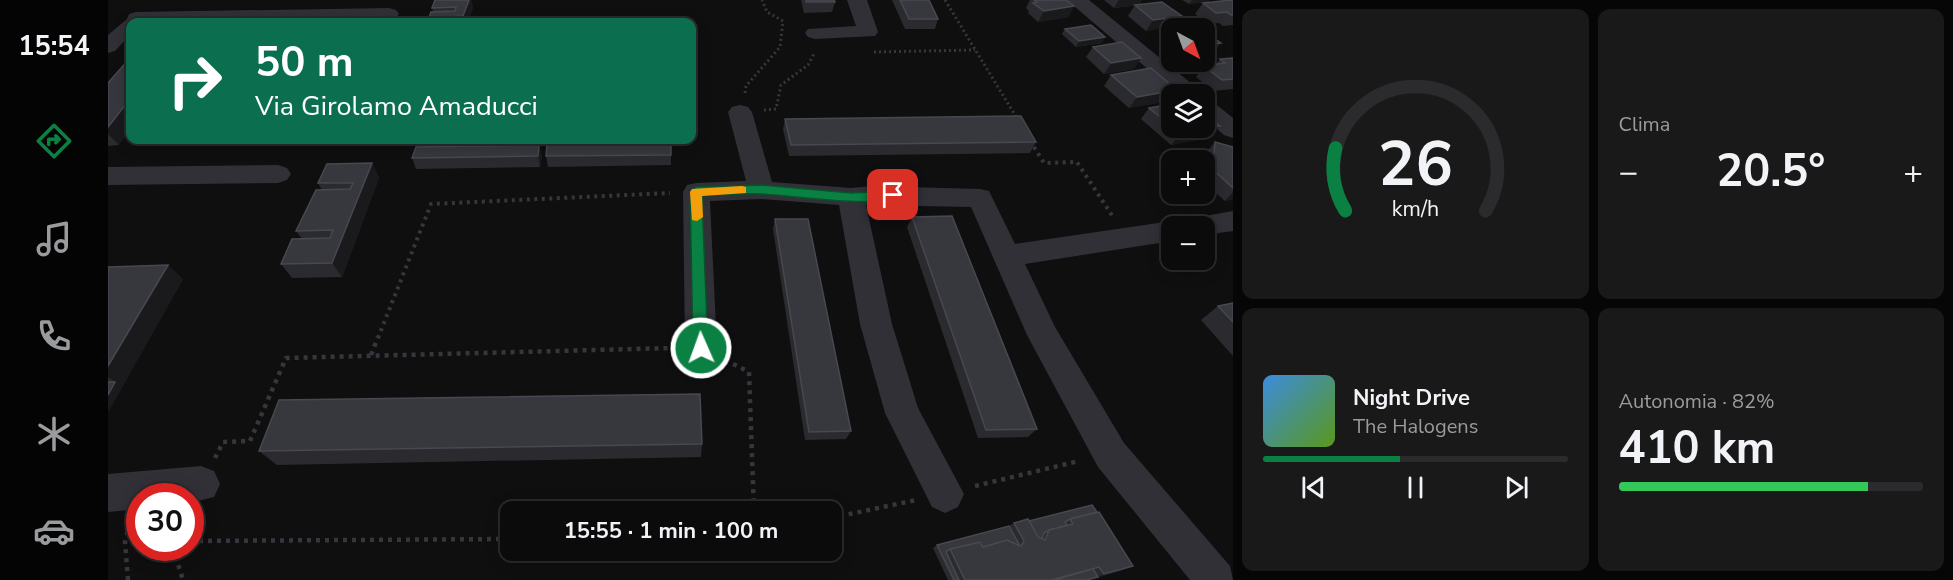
<!DOCTYPE html>
<html lang="it">
<meta charset="utf-8">
<style>
:root{--surface:#0b0b0c;--page:#19191a;--text:#f1f3f6;--muted:#9a9b9d;--line:#2b2b2d;--accent:#0b8043}
body{margin:0;font-family:"Nunito Sans",sans-serif;background:var(--page);color:var(--text);height:100vh;display:flex;flex-direction:column;font-size:22px;white-space:nowrap}
*{box-sizing:border-box;margin:0}
p{font-size:20px;color:var(--muted)}
.icon{flex:none;width:33px;height:33px;fill:none;stroke:currentColor;stroke-width:2;stroke-linecap:round;stroke-linejoin:round}
.map{position:relative;flex:1;overflow:hidden}
.drawer{display:flex;flex-direction:column;gap:9px;padding:9px;background:#060607;width:720px}
.drawer>*{flex:none}
.top-card{position:absolute;left:18px;top:18px;width:570px;height:126px;border-radius:12px;box-shadow:0 3px 15px #0003,0 0 0 2px var(--line);background:#0b6e4f;color:#fff;overflow:hidden}
.needle{width:39px;rotate:139deg}
.buttons{position:absolute;left:1053px;top:18px;display:grid;gap:12px}
.buttons a{display:grid;place-items:center;width:54px;height:54px;border-radius:12px;background:var(--surface);box-shadow:0 3px 15px #0003,0 0 0 2px var(--line);font-size:30px}
.speed{position:absolute;left:18px;top:483px;display:flex;gap:12px;font-size:30px;font-weight:700;text-align:center}
.speed>*{display:grid;place-content:center;width:78px;height:78px;border-radius:50%;background:var(--surface);box-shadow:0 3px 15px #0003,0 0 0 2px var(--line);line-height:1}
.speed .limit{border:9px solid #d22;background:#fff;color:#111}
.pin{position:absolute;display:grid;place-items:center;width:51px;height:51px;color:#fff;margin:-26px;border-radius:12px;box-shadow:0 3px 9px #0006}
.me{position:absolute;width:66px;margin:-33px;rotate:358deg;stroke-linejoin:round;filter:drop-shadow(0 0 4px #0008)}
.turn{display:flex;align-items:center;gap:21px;height:126px;padding:0 30px;font-size:27px}
.turn .icon{width:78px;height:78px;stroke-width:2.5}
.turn b{display:block;font-size:42px;line-height:51px}
.big{font-size:45px;font-weight:700;line-height:1.1}
.drawer .tile{flex:1;display:flex;flex-direction:column;justify-content:center;gap:9px;min-width:0;padding:0 21px;border-radius:12px;background:var(--page)}
.drawer .dial{align-items:center;gap:0}
.dial svg{height:156px;overflow:visible;fill:none;stroke:var(--line);stroke-width:7;stroke-linecap:round;text-anchor:middle}
.dial text{fill:var(--text);stroke:none}
.song{display:flex;align-items:center;gap:18px}
.cover{width:72px;height:72px;border-radius:9px;background:linear-gradient(135deg,hsl(210 70% 55%),hsl(90 70% 35%))}
.played{height:6px;border-radius:3px;background:linear-gradient(90deg,var(--accent) 45%,var(--line) 45%)}
.keys{display:flex;justify-content:space-around;direction:ltr}
.heat{display:flex;justify-content:space-between;align-items:center;font-size:33px;direction:ltr}
.charge{height:9px;border-radius:4px;background:linear-gradient(90deg,#34c759 82%,var(--line) 0)}
.drawer .tiles{flex:1;display:grid;gap:9px;grid-template-columns:repeat(2,1fr)}
.trip{position:absolute;left:392px;top:501px;width:342px;height:60px;border-radius:12px;background:var(--surface);box-shadow:0 3px 15px #0003,0 0 0 2px var(--line);font-weight:700;line-height:60px;text-align:center}
main{display:flex;flex:1;min-height:0}
.dock{display:flex;flex-direction:column;width:108px;justify-content:space-around;align-items:center;background:#040405;color:var(--muted)}
.dock .icon{width:42px;height:42px}
.dock .selected{color:var(--accent)}
.dock b{font-size:27px;color:var(--text)}
.map>svg:first-child{display:block}
.lines{fill:none;stroke-linecap:round;stroke-linejoin:round}
.path-far2{stroke:#36373d;stroke-width:3;stroke-dasharray:2 3;stroke-linecap:butt}
.path-far1{stroke:#36373d;stroke-width:4;stroke-dasharray:3 4.5;stroke-linecap:butt}
.path{stroke:#36373d;stroke-width:4.5;stroke-dasharray:4 5;stroke-linecap:butt}
.minor{fill:#303036;fill-rule:evenodd}
.wall{fill:#2b2b2f}
.shaded-wall{fill:#1a1a1d}
.building{fill:#37383d;stroke:#474850;stroke-width:1.5}
.route{fill:#0b8043;stroke:#07532c;stroke-width:1.5}
.slow{fill:#f59e0b}
</style>
<main>
<nav class="dock">
<b>15:54</b>
<svg class="icon selected" aria-label="directions" viewBox="0 0 24 24"><path d="M12 3l9 9-9 9-9-9zM9 14v-3h6M13 9l2 2-2 2"/></svg>
<svg class="icon" aria-label="music" viewBox="0 0 24 24"><path d="M9 18V5l10-2v13"/><circle cx="6" cy="18" r="3"/><circle cx="16" cy="16" r="3"/></svg>
<svg class="icon" aria-label="phone" viewBox="0 0 24 24"><path d="M5 4h4l2 5-3 2q2 4 5 5l2-3 5 2v4C11 20 4 13 5 4z"/></svg>
<svg class="icon" aria-label="climate" viewBox="0 0 24 24"><path d="M12 3v18M4 7l16 10M4 17L20 7"/></svg>
<svg class="icon" aria-label="car" viewBox="0 0 24 24"><path d="M5 17H2v-5l4-1 3-4h7l3 4 3 1v5h-3M9 17h6M6 11h13"/><circle cx="7" cy="17" r="2"/><circle cx="17" cy="17" r="2"/></svg>
</nav>
<div class="map">
<svg width="1125" height="580" viewBox="0 0 1125 580">
<rect width="100%" height="100%" fill="#0f0f10"/>
<g class="lines">
<g class="path-far2">
<polyline points="837,0 910,120"/>
<polyline points="766,52 867,50"/>
<polyline points="637,93 638,86 672,47 675,21 659,12 654,0"/>
<polyline points="656,110 668,109 673,85 700,65 707,52"/>
<polyline points="924,144 927,149"/>
</g>
<g class="path-far1">
<polyline points="926,147 936,163 969,162 1005,217"/>
<polyline points="270,338 323,204 562,193"/>
</g>
<g class="path">
<polyline points="263,355 270,337"/>
<polyline points="617,360 641,372 646,512"/>
<polyline points="107,458 115,442 142,441 178,358 565,348"/>
<polyline points="867,486 971,461"/>
<polyline points="723,518 808,500"/>
<polyline points="82,541 402,539"/>
<polyline points="65,548 75,580"/>
<polyline points="20,580 17,542 22,522"/>
</g>
<g class="minor">
<polygon points="739,0 759,0 770,32 767,36 707,39 700,37 697,33 700,29 748,26"/>
<polygon points="959,0 981,0 1090,89 1093,94 1069,94"/>
<polygon points="281,8 288,10 291,14 288,18 22,22 22,35 7,51 0,53 0,35 19,19 21,14 28,12"/>
<polygon points="1096,99 1104,101 1125,118 1125,138 1116,135 1096,118"/>
<polygon points="632,105 640,107 644,112 664,182 743,188 763,186 872,189 881,191 907,244 1064,221 1074,224 1075,226 1064,226 1064,241 917,264 947,327 1016,443 1122,566 1125,580 1082,580 990,467 919,335 863,207 758,205 784,324 810,408 856,494 850,507 837,513 824,507 777,413 752,324 731,205 653,199 602,201 609,348 604,358 593,362 582,358 577,348 575,192 579,185 588,183 638,181 620,112 624,107"/>
<polygon points="170,165 179,168 183,174 179,180 170,183 0,185 0,167"/>
<polygon points="1125,211 1125,231 1096,235 1096,226 1076,226 1080,219"/>
<polygon points="93,466 106,471 112,484 106,497 82,503 82,496 32,496 32,509 0,512 0,474"/>
</g>
</g>
<g class="wall">
<polygon points="327,0 363,0 365,7 360,22 319,22 325,11 324,8"/>
<polygon points="693,0 726,0 727,2 724,12 696,13"/>
<polygon points="784,0 821,0 830,19 827,29 797,29"/>
<polygon points="922,0 958,0 961,17 930,22 920,13 921,11 918,8"/>
<polygon points="996,0 1034,0 1031,5 1006,8"/>
<polygon points="1074,0 1101,0 1100,2 1081,4"/>
<polygon points="1125,1 1125,25 1115,26 1111,23 1100,24 1087,14 1095,3"/>
<polygon points="1027,5 1074,16 1067,26 1038,31 1020,16"/>
<polygon points="957,29 994,43 968,47 954,34"/>
<polygon points="1062,31 1064,31 1064,48 1054,42"/>
<polygon points="985,47 1033,58 1026,69 996,74 978,57"/>
<polygon points="1125,58 1125,89 1106,91 1088,77 1096,66 1108,64 1112,59"/>
<polygon points="1003,75 1069,90 1066,94 1064,94 1061,101 1021,108 996,86"/>
<polygon points="0,83 11,145 0,146"/>
<polygon points="1064,104 1064,128 1096,128 1112,126 1103,137 1063,145 1033,119 1041,108"/>
<polygon points="677,119 928,142 922,153 681,156 675,129"/>
<polygon points="315,140 420,140 420,141 317,142"/>
<polygon points="460,140 563,140 460,141"/>
<polygon points="1107,142 1125,147 1125,199 1117,201 1096,182 1098,153"/>
<polygon points="563,144 563,165 440,167 438,156"/>
<polygon points="431,145 434,156 432,167 308,169 304,158"/>
<polygon points="264,163 271,178 234,277 184,278 173,264 194,239 188,231 214,190 210,183"/>
<polygon points="804,217 929,429 920,437 870,438 799,227"/>
<polygon points="667,219 743,431 738,439 697,440 665,229"/>
<polygon points="0,267 75,279 0,411"/>
<polygon points="1125,303 1125,356 1093,320 1110,306"/>
<polygon points="594,444 593,457 169,465 151,451"/>
<polygon points="984,505 1025,566 1012,571 981,580 840,580 825,548 829,545 901,526 906,523 921,521"/>
</g>
<g class="shaded-wall">
<polygon points="361,0 363,0 365,7 360,22 357,22 355,16"/>
<polygon points="1011,0 1034,0 1031,5 1006,8"/>
<polygon points="1084,0 1101,0 1100,2 1081,4"/>
<polygon points="966,6 961,17 930,22 936,11"/>
<polygon points="1074,16 1067,26 1038,31 1045,20"/>
<polygon points="997,37 994,43 968,47 971,41"/>
<polygon points="1113,43 1104,54 1096,55 1096,46"/>
<polygon points="1033,58 1026,69 996,74 1003,63"/>
<polygon points="1069,90 1066,94 1064,94 1064,98 1061,101 1021,108 1029,97"/>
<polygon points="22,99 22,130 11,145 0,134 0,127"/>
<polygon points="1112,126 1103,137 1063,145 1072,134"/>
<polygon points="431,145 434,156 432,167 430,156"/>
<polygon points="264,163 271,178 234,277 224,263"/>
<polygon points="1125,192 1125,199 1117,201"/>
<polygon points="60,265 75,279 1,411 0,410 0,395 7,382 0,377 0,366"/>
<polygon points="1025,566 1012,571 981,580 978,580"/>
</g>
<g class="building">
<polygon points="327,0 361,0 355,16 341,17 339,22 319,22 323,12 347,11 348,7 324,8"/>
<polygon points="698,0 726,0 727,2 698,2"/>
<polygon points="792,0 821,0 830,19 801,19"/>
<polygon points="926,0 958,0 966,6 936,11 925,3 929,2"/>
<polygon points="1123,0 1125,1 1125,15 1123,15 1119,12 1108,13 1095,3"/>
<polygon points="1054,2 1074,16 1045,20 1027,5"/>
<polygon points="983,25 997,37 971,41 957,29"/>
<polygon points="1090,27 1093,28 1077,28"/>
<polygon points="1096,31 1113,43 1096,46"/>
<polygon points="1014,42 1033,58 1003,63 985,47"/>
<polygon points="22,58 22,99 0,127 0,83"/>
<polygon points="1125,58 1125,79 1114,80 1096,66 1117,63 1112,59"/>
<polygon points="1043,68 1069,90 1029,97 1003,75"/>
<polygon points="1064,104 1064,127 1041,108"/>
<polygon points="1096,114 1112,126 1072,134 1064,128 1096,128"/>
<polygon points="913,116 928,142 683,145 677,119"/>
<polygon points="1107,142 1125,147 1125,188 1100,165 1105,165"/>
<polygon points="563,144 563,155 438,156 439,145"/>
<polygon points="431,145 430,156 304,158 308,147"/>
<polygon points="264,163 224,263 173,264 184,239 222,238 225,230 188,231 208,190 242,189 245,183 210,183 219,164"/>
<polygon points="844,216 929,429 878,430 804,217"/>
<polygon points="667,219 700,219 743,431 701,432"/>
<polygon points="60,265 0,366 0,267"/>
<polygon points="1125,303 1125,322 1110,306"/>
<polygon points="0,382 7,382 0,395"/>
<polygon points="592,394 594,444 151,451 171,400"/>
<polygon points="984,505 989,512 962,519 957,522 959,526 941,530 936,533 934,539 930,537 921,521"/>
<polygon points="991,512 1025,566 996,574 991,567 943,580 857,580 842,549 872,542 875,547 899,540 913,546 916,541 906,523 920,519 930,537 937,540 941,530 965,524 962,519"/>
<polygon points="901,526 911,544 910,545 899,540 875,547 872,542 842,549 838,552 851,580 846,580 829,545"/>
<polygon points="985,569 990,577 978,580 946,580"/>
</g>
<path class="route" d="M653 185 743 193 785 191 791 195C779 210 677 195 654 194 634 193 614 195 594 196L600 348 598 352 593 354 588 352 585 348 582 192 588 187Z"/>
<polygon class="slow" points="634,186 638,187 638,193 594,196 595,217 589,221 584,220 582,192 584,189"/>
</svg>
<div class="buttons">
<a><svg class="needle" viewBox="-14 -14 28 28"><path d="M0-13l5 13h-10z" fill="#e53935"/><path d="M0 13l5-13h-10z" fill="#9a9b9d"/></svg></a>
<a><svg class="icon" aria-label="layers" viewBox="0 0 24 24"><path d="M12 4l9 5-9 5-9-5zM3 14l9 5 9-5"/></svg></a>
<a>+</a>
<a>−</a>
</div>
<div class="speed"><div class="limit">30</div></div>
<div class="pin" style="left:785px;top:195px;background:#d93025"><svg class="icon" aria-label="arrive" viewBox="0 0 24 24"><path d="M6 21V4h12l-3 4 3 4H6"/></svg></div>
<svg class="me" style="left:593px;top:348px" viewBox="-20 -20 40 40"><circle r="17" fill="#0b8043" stroke="#fff" stroke-width="3"/><path d="M0-11L8 9 0 5-8 9z" fill="#fff"/></svg>
<div class="trip">15:55 · 1 min · 100 m</div>
<div class="top-card">
<div class="turn"><svg class="icon" aria-label="right" viewBox="0 0 24 24"><path d="M7 20v-9h11M14 6l5 5-5 5"/></svg><div><b>50 m</b>Via Girolamo Amaducci</div></div>
</div>
</div>
<section class="drawer">
<div class="tiles">
<div class="tile dial"><svg viewBox="0 0 100 80">
<path d="M14 69A42 42 0 1 1 86 69"/>
<path d="M14 69A42 42 0 0 1 9 37" stroke="#0b8043"/>
<text x="50" y="56" font-size="32" font-weight="700">26</text>
<text x="50" y="72" font-size="11">km/h</text>
</svg></div>
<div class="tile"><p>Clima</p>
<div class="heat"><a>−</a><b class="big">20.5°</b><a>+</a></div>
</div>
<div class="tile">
<div class="song"><i class="cover"></i><div><b>Night Drive</b><p>The Halogens</p></div></div>
<div class="played"></div>
<div class="keys"><svg class="icon" aria-label="previous" viewBox="0 0 24 24"><path d="M18 5L8 12l10 7zM5 5v14"/></svg><svg class="icon" aria-label="pause" viewBox="0 0 24 24"><path d="M8 5v14M16 5v14"/></svg><svg class="icon" aria-label="next" viewBox="0 0 24 24"><path d="M6 5l10 7-10 7zM19 5v14"/></svg></div>
</div>
<div class="tile"><p>Autonomia · 82%</p><b class="big">410 km</b><div class="charge"></div></div>
</div>
</section>
</main>
